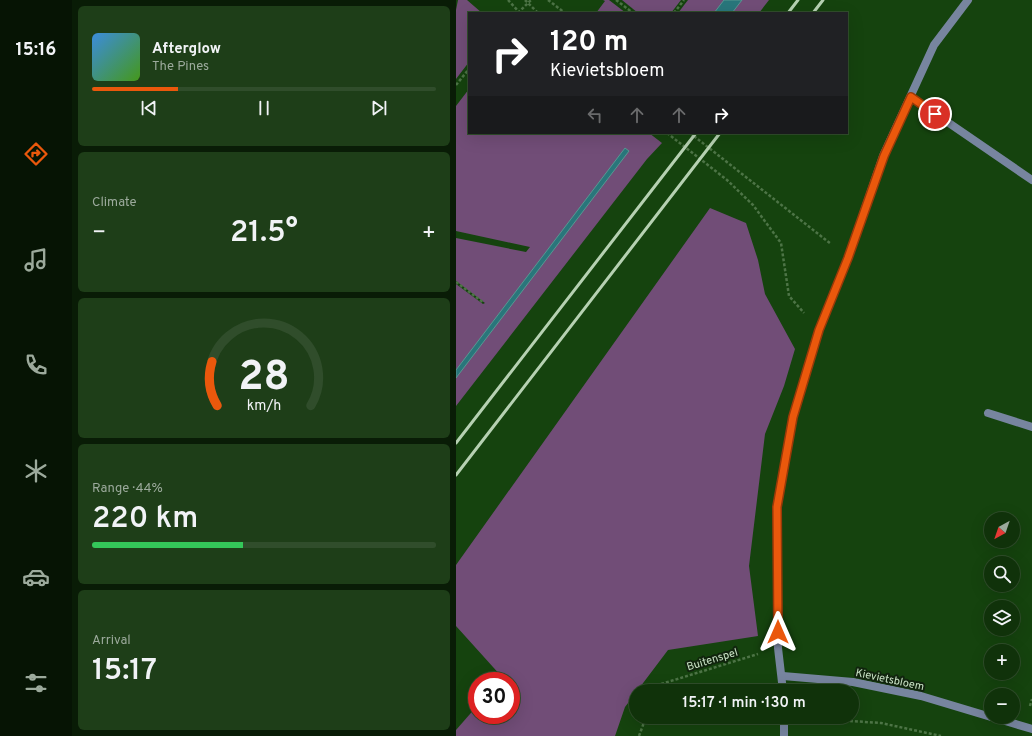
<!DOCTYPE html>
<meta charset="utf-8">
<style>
:root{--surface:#10320a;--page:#1e3e18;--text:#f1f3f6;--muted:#9caa9c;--line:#304d2b;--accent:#ea580c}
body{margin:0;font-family:Overpass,sans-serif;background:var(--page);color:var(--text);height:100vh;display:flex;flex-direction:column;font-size:15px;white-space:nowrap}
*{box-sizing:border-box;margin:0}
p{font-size:13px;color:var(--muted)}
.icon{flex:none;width:22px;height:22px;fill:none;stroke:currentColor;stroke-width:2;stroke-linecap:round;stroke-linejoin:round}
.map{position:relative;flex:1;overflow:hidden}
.panel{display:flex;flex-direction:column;gap:6px;padding:6px;background:#091c06;width:384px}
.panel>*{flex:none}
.hud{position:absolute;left:12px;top:12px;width:380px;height:122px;border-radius:0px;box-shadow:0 4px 16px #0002,0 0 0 1px var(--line);background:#202124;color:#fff;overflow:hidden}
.needle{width:26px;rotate:220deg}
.tools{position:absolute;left:528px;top:512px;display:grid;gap:8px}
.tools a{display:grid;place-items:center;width:36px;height:36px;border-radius:50%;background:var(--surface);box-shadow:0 4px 16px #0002,0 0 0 1px var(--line);font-size:20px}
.speed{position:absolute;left:12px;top:672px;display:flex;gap:8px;font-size:20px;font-weight:700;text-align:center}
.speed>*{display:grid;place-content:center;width:52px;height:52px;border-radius:50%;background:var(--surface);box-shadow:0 4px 16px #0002,0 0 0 1px var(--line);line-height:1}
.speed .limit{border:6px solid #d22;background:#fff;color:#111}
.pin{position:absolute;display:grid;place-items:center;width:34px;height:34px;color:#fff;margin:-17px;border:2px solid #fff;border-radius:50%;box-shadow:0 1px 4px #0007}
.me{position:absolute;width:44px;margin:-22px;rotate:0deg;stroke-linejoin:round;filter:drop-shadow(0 0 3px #0008)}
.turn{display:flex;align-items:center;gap:14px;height:84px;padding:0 16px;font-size:18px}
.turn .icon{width:52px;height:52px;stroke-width:2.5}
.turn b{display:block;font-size:28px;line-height:34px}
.lanes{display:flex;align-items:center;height:38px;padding:0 16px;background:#0003;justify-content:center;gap:20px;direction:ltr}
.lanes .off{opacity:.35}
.big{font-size:30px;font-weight:600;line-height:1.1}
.panel .widget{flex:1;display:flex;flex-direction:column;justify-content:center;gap:6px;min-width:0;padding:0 14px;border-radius:6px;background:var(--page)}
.panel .dial{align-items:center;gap:0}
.dial svg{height:104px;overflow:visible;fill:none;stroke:var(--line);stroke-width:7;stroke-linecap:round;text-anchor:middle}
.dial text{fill:var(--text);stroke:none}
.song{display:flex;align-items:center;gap:12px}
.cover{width:48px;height:48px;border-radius:6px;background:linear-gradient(135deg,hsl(210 70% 55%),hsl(100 70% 35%))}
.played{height:4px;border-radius:2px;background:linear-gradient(90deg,var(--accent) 25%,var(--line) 25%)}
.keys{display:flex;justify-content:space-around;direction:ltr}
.heat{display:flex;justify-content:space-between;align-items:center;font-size:22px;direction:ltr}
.charge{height:6px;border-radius:3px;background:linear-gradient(90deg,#34c759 44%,var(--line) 0)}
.trip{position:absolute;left:173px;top:684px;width:230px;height:40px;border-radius:20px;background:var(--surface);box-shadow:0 4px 16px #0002,0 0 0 1px var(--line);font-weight:600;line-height:40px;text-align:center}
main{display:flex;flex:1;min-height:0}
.tabs{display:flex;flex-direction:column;width:72px;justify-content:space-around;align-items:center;background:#061404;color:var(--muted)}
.tabs .icon{width:28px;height:28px}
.tabs .active{color:var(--accent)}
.tabs b{font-size:18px;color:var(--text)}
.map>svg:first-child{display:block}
.green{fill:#714d77}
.water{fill:#29767b;stroke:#599792}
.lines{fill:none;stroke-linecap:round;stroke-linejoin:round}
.path{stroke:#4d7446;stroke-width:2.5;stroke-dasharray:3 2;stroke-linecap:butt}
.lane{stroke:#77859f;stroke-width:8}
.street{stroke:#77859f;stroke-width:8}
.rail{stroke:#b6d1b2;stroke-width:3}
.route-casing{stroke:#983908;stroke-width:10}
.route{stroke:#ea580c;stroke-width:7}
.labels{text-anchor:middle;stroke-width:4;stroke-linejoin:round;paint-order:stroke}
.street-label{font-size:11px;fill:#cae3c6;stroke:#11240e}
</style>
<main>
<nav class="tabs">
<b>15:16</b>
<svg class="icon active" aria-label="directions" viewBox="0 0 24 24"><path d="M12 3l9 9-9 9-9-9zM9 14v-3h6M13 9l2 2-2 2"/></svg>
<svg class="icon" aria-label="music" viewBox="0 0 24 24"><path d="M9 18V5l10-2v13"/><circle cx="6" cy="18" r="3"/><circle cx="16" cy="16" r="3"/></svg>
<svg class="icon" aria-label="phone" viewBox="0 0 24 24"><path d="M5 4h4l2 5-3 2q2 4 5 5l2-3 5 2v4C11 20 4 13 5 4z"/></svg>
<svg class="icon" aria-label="climate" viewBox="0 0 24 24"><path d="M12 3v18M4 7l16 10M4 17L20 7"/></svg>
<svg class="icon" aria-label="car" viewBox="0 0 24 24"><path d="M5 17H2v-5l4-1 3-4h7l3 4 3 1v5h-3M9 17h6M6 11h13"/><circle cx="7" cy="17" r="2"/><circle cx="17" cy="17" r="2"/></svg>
<svg class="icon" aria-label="filters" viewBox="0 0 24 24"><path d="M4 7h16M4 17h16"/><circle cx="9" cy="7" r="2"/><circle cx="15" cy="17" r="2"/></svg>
</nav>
<section class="panel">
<div class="widget">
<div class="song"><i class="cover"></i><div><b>Afterglow</b><p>The Pines</p></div></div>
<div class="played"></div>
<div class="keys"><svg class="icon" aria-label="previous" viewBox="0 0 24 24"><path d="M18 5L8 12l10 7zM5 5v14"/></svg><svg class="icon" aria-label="pause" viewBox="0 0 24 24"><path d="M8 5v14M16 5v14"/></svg><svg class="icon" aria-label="next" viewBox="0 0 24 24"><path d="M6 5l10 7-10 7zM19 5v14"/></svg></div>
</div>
<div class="widget"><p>Climate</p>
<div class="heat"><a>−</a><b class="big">21.5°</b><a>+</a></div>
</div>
<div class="widget dial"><svg viewBox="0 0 100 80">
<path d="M14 69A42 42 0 1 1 86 69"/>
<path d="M14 69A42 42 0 0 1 10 35" stroke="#ea580c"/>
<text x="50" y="56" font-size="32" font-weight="700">28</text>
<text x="50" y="72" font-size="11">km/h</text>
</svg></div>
<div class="widget"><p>Range · 44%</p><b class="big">220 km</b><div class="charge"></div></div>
<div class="widget"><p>Arrival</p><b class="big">15:17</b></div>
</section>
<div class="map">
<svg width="576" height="736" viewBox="0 0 576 736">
<rect width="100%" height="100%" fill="#15430e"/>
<g class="green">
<polygon points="2,0 11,0 26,13 13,13 13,62 0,79 0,10"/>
<polygon points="147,0 153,0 170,13 140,13 149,1"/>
<polygon points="166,0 225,0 215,13 182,13"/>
<polygon points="232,0 313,0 303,13 222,13"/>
<polygon points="13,89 13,133 193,133 206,143 191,159 0,406 0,284 27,304 29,303 0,281 0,238 70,252 74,247 0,231 0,106"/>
<polygon points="254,208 290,223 302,260 309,294 339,349 328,386 309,434 293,566 302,636 212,650 169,707 159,736 0,736 0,730 21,706 21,715 55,715 55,681 43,681 46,677 0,626 0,565"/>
</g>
<g class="water">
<polygon points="268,0 286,0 276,13 258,13"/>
<polygon points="169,148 173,151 0,378 0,370"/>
</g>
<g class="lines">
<g class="path">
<polyline points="52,0 64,13"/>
<polyline points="69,0 82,13"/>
<polyline points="92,0 109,13"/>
<polyline points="160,0 177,13"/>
<polyline points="62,13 75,0"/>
<polyline points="218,13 228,0"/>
<polyline points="0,85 13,69"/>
<polyline points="211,133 271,180 297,205 325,243 333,296 348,313"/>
<polyline points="234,133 375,244"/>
<polyline points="0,282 28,303"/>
<polyline points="199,691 202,685 302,654"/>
<polyline points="574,706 576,699"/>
<polyline points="349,718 425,723 485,736"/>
<polyline points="183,736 190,717"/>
</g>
<polyline class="lane" points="532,413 576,427"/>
<g class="street">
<polyline points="455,97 576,180"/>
<polyline points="327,676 397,682 465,696 535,717"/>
<polyline points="327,691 322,648 321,507 337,417 363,330 392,258 427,156 478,45 512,0"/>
<polyline points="328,717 328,736"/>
<polyline points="536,717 576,729"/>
</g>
<g class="rail">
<polyline points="332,13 342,0"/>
<polyline points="357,13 367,0"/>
<polyline points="0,443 240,133"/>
<polyline points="0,475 264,133"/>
</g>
</g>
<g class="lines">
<g class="route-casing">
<polyline id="route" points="322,632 321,507 337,417 363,330 392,258 428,156 455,97 479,114"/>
</g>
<use href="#route" class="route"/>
</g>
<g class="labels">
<g class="street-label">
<text transform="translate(256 659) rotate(-17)" y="4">Buitenspel</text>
<text transform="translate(434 679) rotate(12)" y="4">Kievietsbloem</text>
</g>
</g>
</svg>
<div class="tools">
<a><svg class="needle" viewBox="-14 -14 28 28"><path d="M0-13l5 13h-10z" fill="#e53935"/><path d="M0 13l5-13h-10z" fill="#9caa9c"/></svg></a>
<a><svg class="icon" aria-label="search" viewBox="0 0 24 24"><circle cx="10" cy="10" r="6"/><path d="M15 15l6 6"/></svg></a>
<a><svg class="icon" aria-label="layers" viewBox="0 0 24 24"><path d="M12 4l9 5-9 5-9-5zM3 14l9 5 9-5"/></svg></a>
<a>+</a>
<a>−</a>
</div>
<div class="speed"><div class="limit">30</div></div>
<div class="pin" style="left:479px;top:114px;background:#d93025"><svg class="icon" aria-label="arrive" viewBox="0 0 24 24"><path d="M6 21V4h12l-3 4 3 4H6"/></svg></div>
<svg class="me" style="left:322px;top:632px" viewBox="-20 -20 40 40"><path d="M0-17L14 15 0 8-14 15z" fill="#ea580c" stroke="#fff" stroke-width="4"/></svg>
<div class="trip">15:17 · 1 min · 130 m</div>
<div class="hud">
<div class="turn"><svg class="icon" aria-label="right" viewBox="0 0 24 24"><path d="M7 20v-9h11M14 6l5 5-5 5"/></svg><div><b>120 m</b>Kievietsbloem</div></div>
<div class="lanes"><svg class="icon off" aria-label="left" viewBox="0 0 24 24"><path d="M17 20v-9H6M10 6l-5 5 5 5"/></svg><svg class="icon off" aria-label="ahead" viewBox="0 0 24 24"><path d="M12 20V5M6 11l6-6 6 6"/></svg><svg class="icon off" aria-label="ahead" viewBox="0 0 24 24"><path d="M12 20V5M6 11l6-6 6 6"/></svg><svg class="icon" aria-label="right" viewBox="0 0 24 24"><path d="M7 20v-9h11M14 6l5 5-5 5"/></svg></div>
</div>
</div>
</main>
